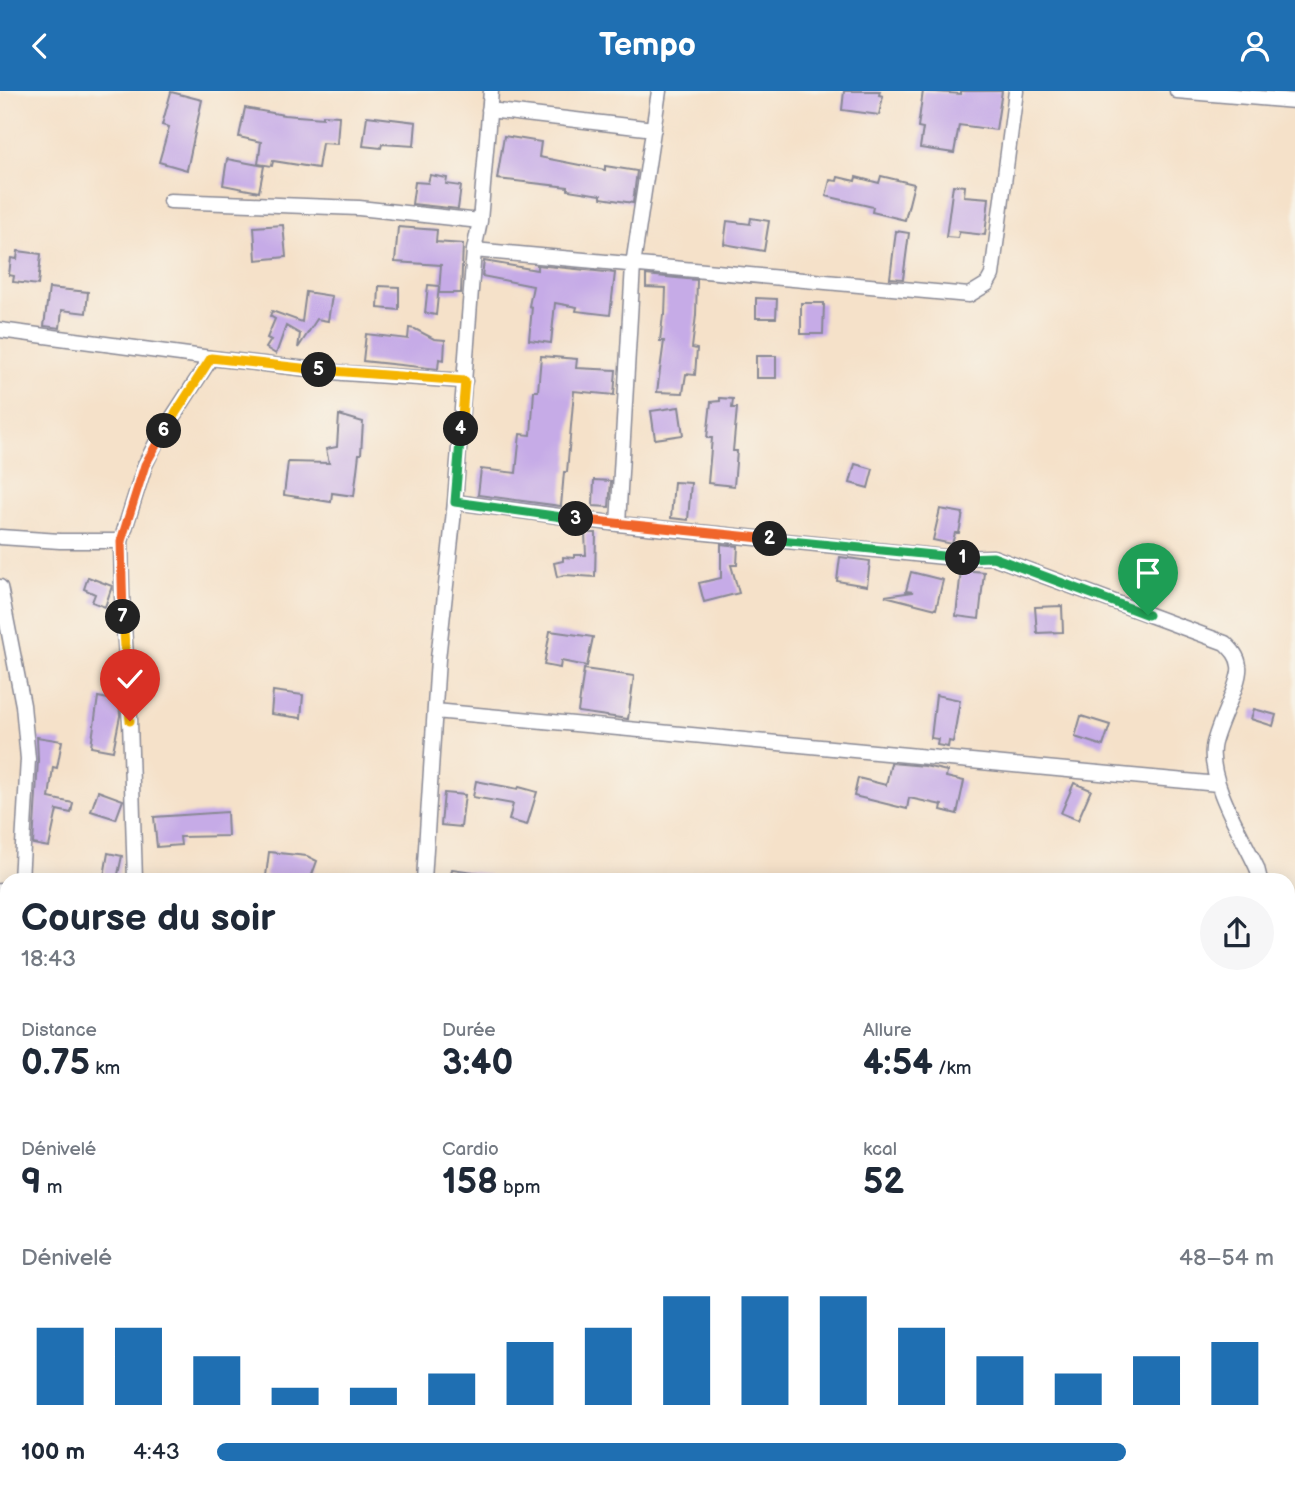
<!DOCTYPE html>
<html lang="fr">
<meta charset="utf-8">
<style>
:root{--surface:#fff;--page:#f6f6f7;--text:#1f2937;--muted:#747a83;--accent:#1f6fb2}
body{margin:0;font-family:"Balsamiq Sans",sans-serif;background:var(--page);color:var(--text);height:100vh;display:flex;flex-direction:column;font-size:26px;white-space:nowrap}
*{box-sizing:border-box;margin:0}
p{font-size:23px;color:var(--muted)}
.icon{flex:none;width:38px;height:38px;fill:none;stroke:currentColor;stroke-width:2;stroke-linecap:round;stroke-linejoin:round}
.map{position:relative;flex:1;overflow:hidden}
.side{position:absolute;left:0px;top:782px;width:1295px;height:621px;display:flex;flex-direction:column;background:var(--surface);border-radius:21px 21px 0 0;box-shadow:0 4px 18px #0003}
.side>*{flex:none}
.pin{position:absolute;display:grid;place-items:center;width:60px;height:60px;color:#fff;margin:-72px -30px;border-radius:50% 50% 50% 0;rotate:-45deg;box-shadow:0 0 7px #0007}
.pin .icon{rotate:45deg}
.km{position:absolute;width:35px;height:35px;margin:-18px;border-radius:50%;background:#222;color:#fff;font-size:19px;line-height:35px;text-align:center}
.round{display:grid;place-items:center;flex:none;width:74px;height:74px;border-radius:37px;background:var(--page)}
.overview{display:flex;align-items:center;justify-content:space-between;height:119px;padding:0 21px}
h1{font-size:38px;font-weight:700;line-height:52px}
.metrics{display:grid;grid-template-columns:repeat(3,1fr);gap:10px;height:119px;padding:7px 21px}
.metrics div{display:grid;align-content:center}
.metrics b{font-size:35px;font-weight:700}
.metrics small{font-size:19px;font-weight:400}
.metrics p{font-size:19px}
.chart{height:196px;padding:14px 21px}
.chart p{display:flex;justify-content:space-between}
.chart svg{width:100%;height:126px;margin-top:7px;stroke:var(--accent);stroke-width:6}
ul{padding:0 21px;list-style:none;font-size:23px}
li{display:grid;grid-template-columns:112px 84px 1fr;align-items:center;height:52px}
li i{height:18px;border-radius:9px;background:var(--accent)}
header{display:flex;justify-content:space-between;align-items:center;height:91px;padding:0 21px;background:var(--accent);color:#fff;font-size:32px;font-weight:700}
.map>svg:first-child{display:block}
</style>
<header><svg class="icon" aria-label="back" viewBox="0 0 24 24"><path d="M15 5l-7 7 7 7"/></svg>Tempo<svg class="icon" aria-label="person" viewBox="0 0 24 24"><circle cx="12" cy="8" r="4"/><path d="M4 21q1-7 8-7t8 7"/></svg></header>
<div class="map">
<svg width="1295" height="1403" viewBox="0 0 1295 1403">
<rect width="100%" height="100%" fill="#f7f3e8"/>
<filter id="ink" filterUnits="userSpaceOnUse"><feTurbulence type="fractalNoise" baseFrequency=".0143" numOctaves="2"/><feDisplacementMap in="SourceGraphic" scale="14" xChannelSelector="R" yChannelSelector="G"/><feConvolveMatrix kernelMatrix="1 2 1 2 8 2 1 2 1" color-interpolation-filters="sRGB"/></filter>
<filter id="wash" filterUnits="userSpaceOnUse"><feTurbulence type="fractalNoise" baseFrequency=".00686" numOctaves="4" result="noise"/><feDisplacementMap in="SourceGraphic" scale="28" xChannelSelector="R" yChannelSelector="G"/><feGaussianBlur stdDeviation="1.57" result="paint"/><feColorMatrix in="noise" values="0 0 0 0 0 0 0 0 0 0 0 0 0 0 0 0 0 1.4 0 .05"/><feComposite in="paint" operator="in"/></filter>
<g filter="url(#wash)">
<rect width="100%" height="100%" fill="#f5e1c9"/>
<g id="blocks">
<!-- building -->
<path fill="#c6abe7" d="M 844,0 L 880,0 L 879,4 L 883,5 L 879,24 L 842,19 Z
M 923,0 L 961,3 L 961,0 L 1002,0 L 996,39 L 959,34 L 954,62 L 920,57 L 923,37 L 918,36 Z
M 171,1 L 202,9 L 187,79 L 159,71 L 169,36 L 162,34 Z
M 245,17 L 284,24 L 323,27 L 323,24 L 339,25 L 337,53 L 322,52 L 318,77 L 273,70 L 272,75 L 258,73 L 261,51 L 239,46 Z
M 367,25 L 416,31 L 414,55 L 382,53 L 381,57 L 363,55 Z
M 504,45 L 541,51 L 539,66 L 605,79 L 605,75 L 637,80 L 633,112 L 601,107 L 601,104 L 568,99 L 568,96 L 497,88 Z
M 227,68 L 264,75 L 259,101 L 223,94 Z
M 430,84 L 447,87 L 446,93 L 461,95 L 458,118 L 412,113 L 415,91 L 428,92 Z
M 881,85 L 914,93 L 905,129 L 872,121 L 873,116 L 826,105 L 830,89 L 837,90 L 838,86 L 855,90 L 856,86 L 879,92 Z
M 953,94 L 965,95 L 964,105 L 989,107 L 985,144 L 959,141 L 958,147 L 946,146 Z
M 751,127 L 769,130 L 764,160 L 724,153 L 727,130 L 750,133 Z
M 283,134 L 286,166 L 256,169 L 254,136 Z
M 398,136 L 437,139 L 436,151 L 463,153 L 461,202 L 439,202 L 441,174 L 395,171 Z
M 896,140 L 909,142 L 903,188 L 890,187 Z
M 18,160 L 41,163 L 38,194 L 13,191 L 14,185 L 9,184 L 11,167 L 17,168 Z
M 484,170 L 537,179 L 537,174 L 615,182 L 610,224 L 576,220 L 577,216 L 555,212 L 551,252 L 529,249 L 532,216 L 529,215 L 533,195 L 482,185 Z
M 646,184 L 697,189 L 696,224 L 692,257 L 697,258 L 695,284 L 686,283 L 683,302 L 657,301 L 664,250 L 660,250 L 663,224 L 665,224 L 666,197 L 646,196 Z
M 428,194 L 439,195 L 436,224 L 425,222 Z
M 379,195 L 399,196 L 399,219 L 378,217 Z
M 49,197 L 88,201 L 86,222 L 62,219 L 60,237 L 44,235 Z
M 306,201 L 332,205 L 328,230 L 317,228 L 298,257 L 300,243 L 286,235 L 276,263 L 266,257 L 271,249 L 267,247 L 275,228 L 270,225 L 272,220 L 302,231 Z
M 756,207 L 777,208 L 776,227 L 756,227 Z
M 801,212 L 824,212 L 823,243 L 801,243 Z
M 409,237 L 415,238 L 434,248 L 445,249 L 444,269 L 439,268 L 438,278 L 363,270 L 366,243 L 408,248 Z
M 541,265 L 577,268 L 576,277 L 616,279 L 614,304 L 574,300 L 567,381 L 564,381 L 561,415 L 478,404 L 481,378 L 516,382 L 520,343 L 531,344 L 534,300 L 538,300 Z
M 756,265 L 776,265 L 776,287 L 756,287 Z
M 720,307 L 733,308 L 732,317 L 737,317 L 733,360 L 737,360 L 734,395 L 708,392 L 712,347 L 707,347 L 711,311 L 720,310 Z
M 679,316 L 683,344 L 655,348 L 651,320 Z
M 339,324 L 363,331 L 361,363 L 359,363 L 354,405 L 332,402 L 331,411 L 284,404 L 288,371 L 329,372 L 326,358 L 337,356 Z
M 855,373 L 873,378 L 868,397 L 850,392 Z
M 594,389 L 611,390 L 609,416 L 593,415 Z
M 674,391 L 691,392 L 688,429 L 671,427 Z
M 940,418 L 963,422 L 959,442 L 955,442 L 952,453 L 933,449 Z
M 585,442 L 596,442 L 595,486 L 565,484 L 557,486 L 554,472 L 563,470 L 563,466 L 574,467 L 574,464 L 586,464 Z
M 721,453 L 738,455 L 737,474 L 731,474 L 739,502 L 704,511 L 699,492 L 721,487 Z
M 840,466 L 870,470 L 867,495 L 837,490 Z
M 961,479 L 984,481 L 979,528 L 956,525 Z
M 911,481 L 943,489 L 936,518 L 885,505 L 913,501 L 906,500 Z
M 88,486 L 112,495 L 105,516 L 92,511 L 95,503 L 84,498 Z
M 1062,515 L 1063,541 L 1037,542 L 1035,516 Z
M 550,540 L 593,546 L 587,575 L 561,570 L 560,577 L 544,574 Z
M 584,578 L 634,585 L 628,628 L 578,621 Z
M 273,600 L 303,604 L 301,627 L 271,623 Z
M 936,604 L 960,609 L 953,651 L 949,650 L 948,656 L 937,654 L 938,648 L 931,647 Z
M 98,606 L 119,610 L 120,625 L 113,660 L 91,656 Z
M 1254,618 L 1276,624 L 1273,635 L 1251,628 Z
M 1081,625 L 1110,634 L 1103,655 L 1075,646 Z
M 37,646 L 62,650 L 57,677 L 53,676 L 49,707 L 73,712 L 71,722 L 57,719 L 49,756 L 33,753 L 38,669 Z
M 891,672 L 925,675 L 947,680 L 946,686 L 964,690 L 957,723 L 941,719 L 942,714 L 909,707 L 907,718 L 854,705 L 858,687 L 886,694 Z
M 476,690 L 518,698 L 519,696 L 537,701 L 527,734 L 509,729 L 513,713 L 473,706 Z
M 1074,692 L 1091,699 L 1078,729 L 1061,722 Z
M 98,700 L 123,709 L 116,728 L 91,720 Z
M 444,702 L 465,704 L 461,736 L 441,734 Z
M 227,721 L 228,745 L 180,746 L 181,754 L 157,756 L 154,726 Z
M 269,761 L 307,765 L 317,770 L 310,789 L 283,789 L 283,787 L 266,785 Z
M 108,762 L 122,765 L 117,788 L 104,785 Z
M 452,778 L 488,783 L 487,789 L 450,789 Z"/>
</g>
</g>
<g filter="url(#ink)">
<use href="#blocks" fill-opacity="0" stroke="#888894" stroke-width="2"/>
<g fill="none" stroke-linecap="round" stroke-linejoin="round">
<defs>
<path id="minor" d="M 1177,0 L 1295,10
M 489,19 L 654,38
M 170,110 L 359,117 L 480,130
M 474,159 L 969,204 L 987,193 L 992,184 L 1016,0
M 0,239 L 211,267
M 455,411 L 618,433 L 633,174 L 659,0
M 618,433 L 954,467 L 993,466 L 1225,552 C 1232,559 1238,565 1239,575 C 1242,591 1215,637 1213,657 C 1209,692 1242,744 1257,777 L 1260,789
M 0,446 L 60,450 L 121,450
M 0,496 L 23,614 L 28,668 L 21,789
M 435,620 L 1218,693
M 135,789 L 130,630 L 122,504 L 121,450 L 145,374 L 157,350 L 211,267 L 343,282 L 465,290
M 424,789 L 438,568 L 455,411 L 474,159 L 480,130 L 491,0
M 0,800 L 7,800
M 1288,872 L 1295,873"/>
<path id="highway" d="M 1278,1403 L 1295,1395"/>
</defs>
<!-- minor casing -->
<use href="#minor" stroke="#888894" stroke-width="17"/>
<!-- highway casing -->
<use href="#highway" stroke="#888894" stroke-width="22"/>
<!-- minor -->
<use href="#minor" stroke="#fff" stroke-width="14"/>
<!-- highway -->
<use href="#highway" stroke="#fff" stroke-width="19"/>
</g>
</g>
<g fill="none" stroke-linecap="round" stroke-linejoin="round" filter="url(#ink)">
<defs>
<path id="split-1" d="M 963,467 L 993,466 L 1148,524"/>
<path id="split-2" d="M 770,448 L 963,467"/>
<path id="split-3" d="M 576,428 L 770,448"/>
<path id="split-4" d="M 461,338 L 455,411 L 576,428"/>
<path id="split-5" d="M 319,279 L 465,290 L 461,338"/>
<path id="split-6" d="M 164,340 L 211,267 L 319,279"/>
<path id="split-7" d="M 123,526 L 121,450 L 145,374 L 164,340"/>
<path id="split-8" d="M 123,526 L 130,630"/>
</defs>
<!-- split-1 casing -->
<use href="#split-1" stroke="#fff" stroke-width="14"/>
<!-- split-2 casing -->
<use href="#split-2" stroke="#fff" stroke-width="14"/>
<!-- split-3 casing -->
<use href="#split-3" stroke="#fff" stroke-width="14"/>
<!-- split-4 casing -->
<use href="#split-4" stroke="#fff" stroke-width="14"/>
<!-- split-5 casing -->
<use href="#split-5" stroke="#fff" stroke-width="14"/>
<!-- split-6 casing -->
<use href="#split-6" stroke="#fff" stroke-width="14"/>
<!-- split-7 casing -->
<use href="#split-7" stroke="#fff" stroke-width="14"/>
<!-- split-8 casing -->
<use href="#split-8" stroke="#fff" stroke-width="14"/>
<!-- split-1 -->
<use href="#split-1" stroke="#22a559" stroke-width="9"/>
<!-- split-2 -->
<use href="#split-2" stroke="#22a559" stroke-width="9"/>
<!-- split-3 -->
<use href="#split-3" stroke="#f0652b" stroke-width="9"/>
<!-- split-4 -->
<use href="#split-4" stroke="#22a559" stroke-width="9"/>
<!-- split-5 -->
<use href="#split-5" stroke="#f5b400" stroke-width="9"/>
<!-- split-6 -->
<use href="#split-6" stroke="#f5b400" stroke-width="9"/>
<!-- split-7 -->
<use href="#split-7" stroke="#f0652b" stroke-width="9"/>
<!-- split-8 -->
<use href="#split-8" stroke="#f5b400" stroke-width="9"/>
</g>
</svg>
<div class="pin" style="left:1148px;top:524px;background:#1e9e55"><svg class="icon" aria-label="arrive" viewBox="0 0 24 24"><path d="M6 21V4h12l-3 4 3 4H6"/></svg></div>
<div class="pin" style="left:130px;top:630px;background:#d93025"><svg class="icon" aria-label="check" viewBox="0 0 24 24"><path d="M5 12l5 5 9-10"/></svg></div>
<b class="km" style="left:963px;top:467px">1</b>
<b class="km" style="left:770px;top:448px">2</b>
<b class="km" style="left:576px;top:428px">3</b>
<b class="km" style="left:461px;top:338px">4</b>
<b class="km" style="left:319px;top:279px">5</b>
<b class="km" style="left:164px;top:340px">6</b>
<b class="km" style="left:123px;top:526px">7</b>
<section class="side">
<div class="overview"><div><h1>Course du soir</h1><p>18:43</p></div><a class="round"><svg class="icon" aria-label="share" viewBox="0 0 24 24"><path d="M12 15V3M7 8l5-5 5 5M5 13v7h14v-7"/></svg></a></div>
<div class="metrics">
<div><p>Distance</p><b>0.75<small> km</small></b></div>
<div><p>Durée</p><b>3:40</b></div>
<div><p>Allure</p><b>4:54<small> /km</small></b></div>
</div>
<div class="metrics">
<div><p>Dénivelé</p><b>9<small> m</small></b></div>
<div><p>Cardio</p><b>158<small> bpm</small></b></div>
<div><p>kcal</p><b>52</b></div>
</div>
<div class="chart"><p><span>Dénivelé</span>48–54 m</p>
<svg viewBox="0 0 160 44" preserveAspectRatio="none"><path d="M5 44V17M15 44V17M25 44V27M35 44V38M45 44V38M55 44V33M65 44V22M75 44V17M85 44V6M95 44V6M105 44V6M115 44V17M125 44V27M135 44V33M145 44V27M155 44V22"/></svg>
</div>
<ul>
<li><b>100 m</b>4:43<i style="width:86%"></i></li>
</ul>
</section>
</div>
